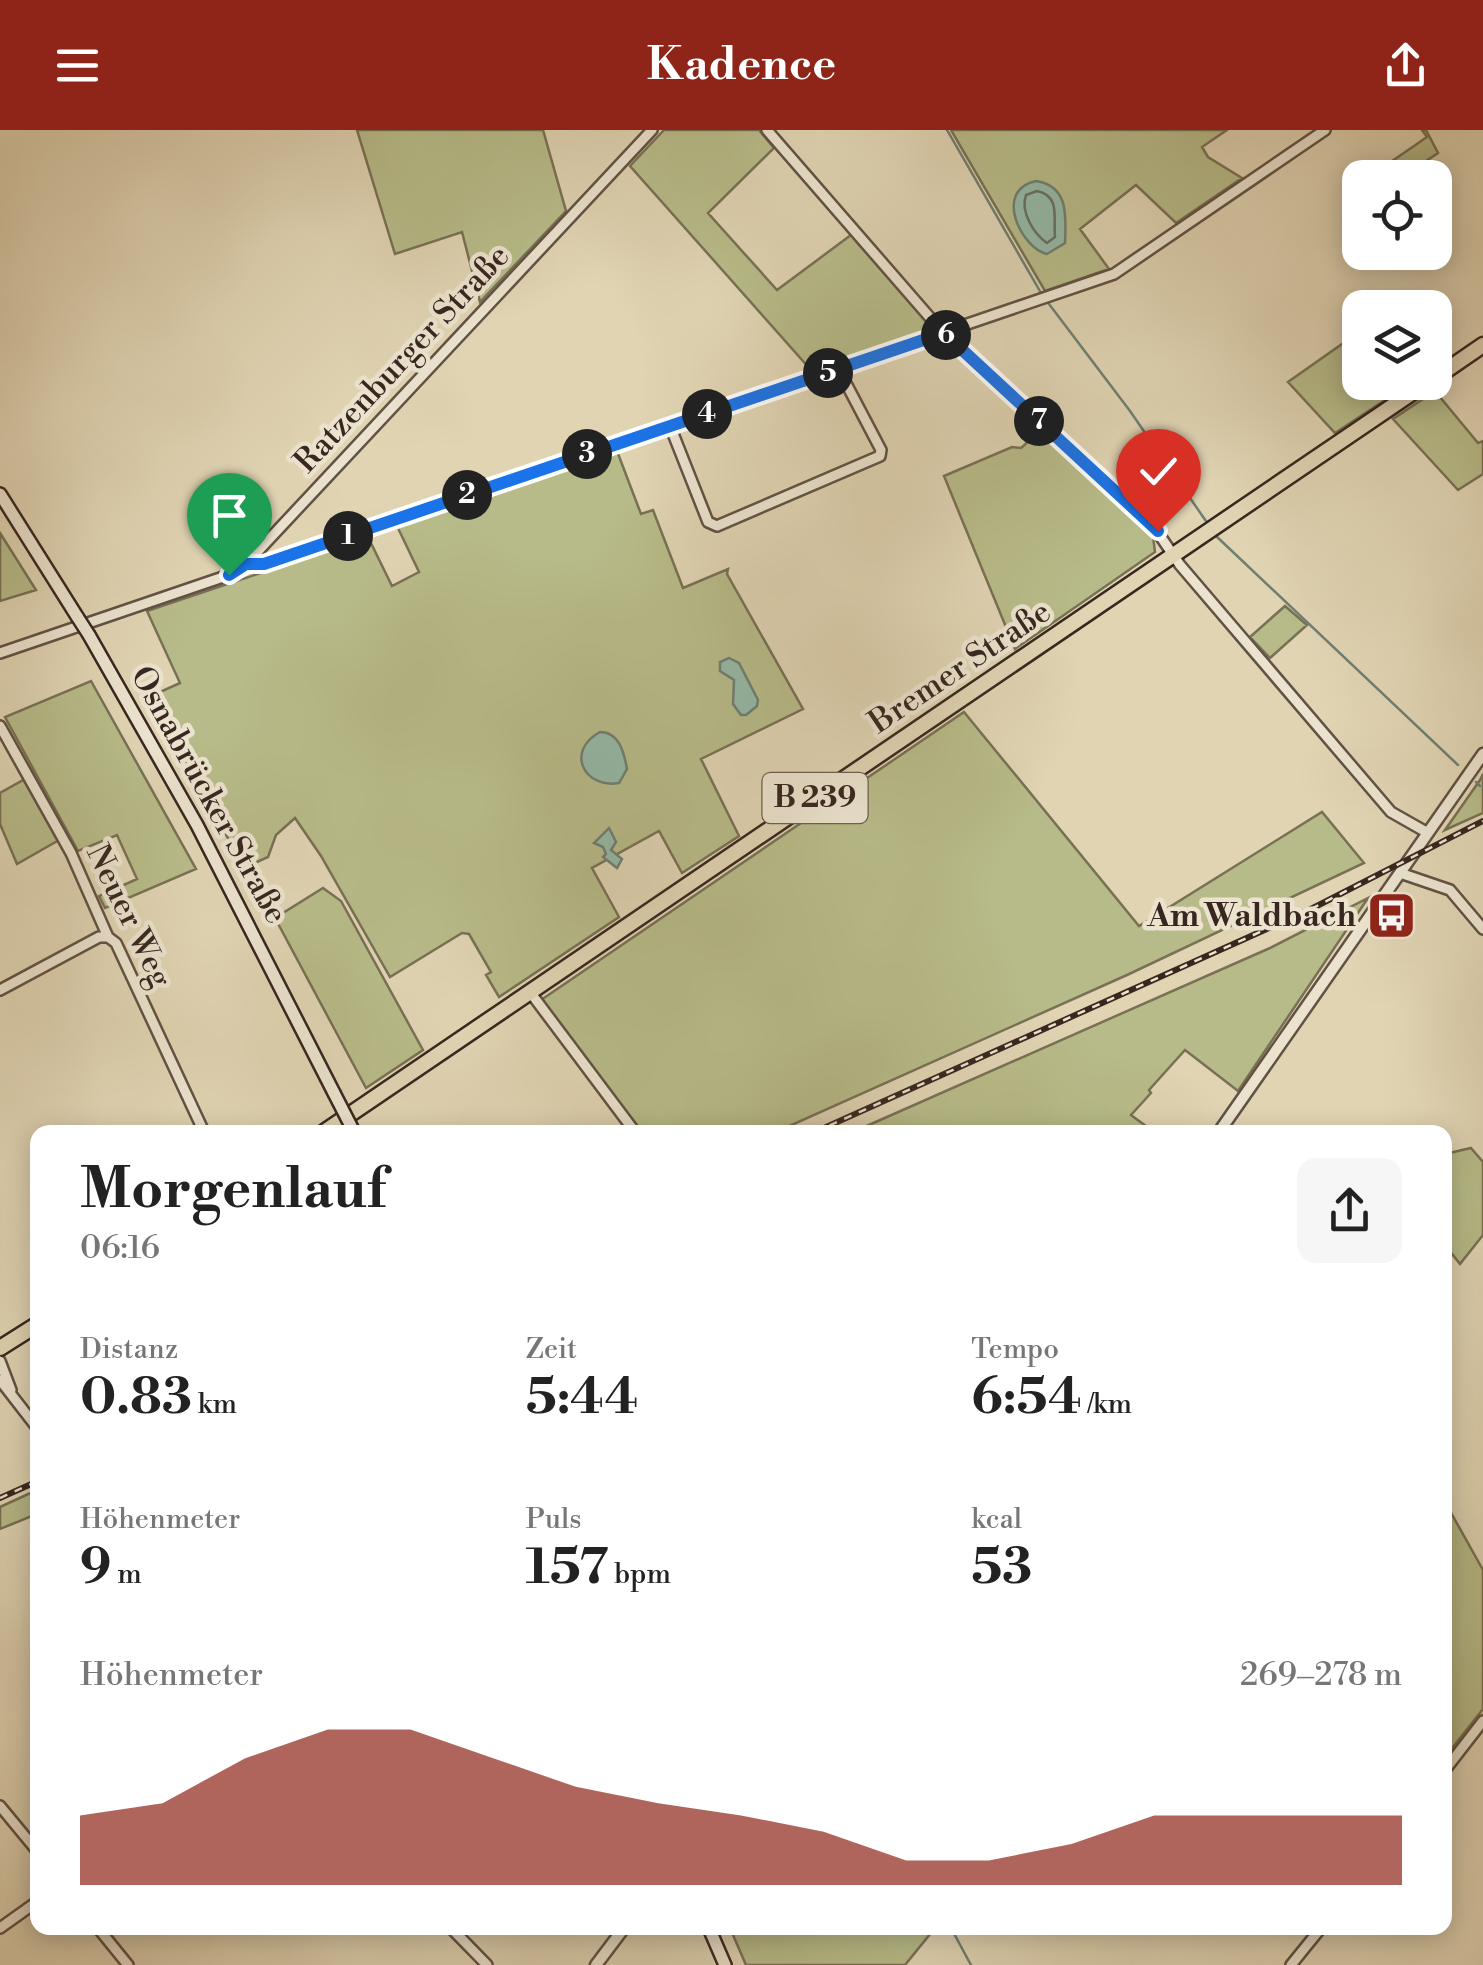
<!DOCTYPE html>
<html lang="de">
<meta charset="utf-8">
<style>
:root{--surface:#fff;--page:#f6f6f6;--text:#222;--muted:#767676;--accent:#8f2418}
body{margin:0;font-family:"Libre Bodoni",serif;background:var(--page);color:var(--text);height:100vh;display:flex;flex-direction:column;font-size:38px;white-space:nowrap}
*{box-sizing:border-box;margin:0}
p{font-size:32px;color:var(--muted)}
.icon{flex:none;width:55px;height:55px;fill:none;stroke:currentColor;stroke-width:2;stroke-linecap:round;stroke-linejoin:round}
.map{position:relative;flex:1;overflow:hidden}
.panel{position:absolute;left:30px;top:995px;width:1422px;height:810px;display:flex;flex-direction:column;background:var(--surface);border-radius:20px;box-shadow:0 5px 25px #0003}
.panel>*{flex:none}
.buttons{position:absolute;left:1342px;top:30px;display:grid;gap:20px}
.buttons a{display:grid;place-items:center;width:110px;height:110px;border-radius:20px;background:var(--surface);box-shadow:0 5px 25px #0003;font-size:50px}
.pin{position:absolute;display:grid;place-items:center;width:85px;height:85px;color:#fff;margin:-102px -42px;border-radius:50% 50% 50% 0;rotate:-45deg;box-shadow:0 0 10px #0007}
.pin .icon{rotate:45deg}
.km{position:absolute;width:50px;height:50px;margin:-25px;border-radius:50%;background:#222;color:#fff;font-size:28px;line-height:50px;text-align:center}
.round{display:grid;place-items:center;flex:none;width:105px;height:105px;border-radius:20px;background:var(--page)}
.headline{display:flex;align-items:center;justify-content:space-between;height:170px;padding:0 50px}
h1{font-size:55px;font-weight:700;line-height:75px}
.stats{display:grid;grid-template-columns:repeat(3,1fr);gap:15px;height:170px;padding:10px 50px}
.stats div{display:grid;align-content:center}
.stats b{font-size:50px;font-weight:700}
.stats small{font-size:28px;font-weight:400}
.stats p{font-size:28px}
.chart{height:280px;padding:20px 50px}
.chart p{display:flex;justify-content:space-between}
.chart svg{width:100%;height:180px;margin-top:10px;fill:var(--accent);opacity:.7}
header{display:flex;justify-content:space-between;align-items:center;height:130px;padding:0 50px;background:var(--accent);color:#fff;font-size:45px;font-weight:700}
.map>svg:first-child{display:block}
</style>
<header><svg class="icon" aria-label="menu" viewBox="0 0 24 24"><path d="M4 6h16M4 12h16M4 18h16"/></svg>Kadence<svg class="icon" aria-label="share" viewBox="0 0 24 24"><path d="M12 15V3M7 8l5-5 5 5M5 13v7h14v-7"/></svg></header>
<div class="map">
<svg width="1483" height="1835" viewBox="0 0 1483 1835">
<rect width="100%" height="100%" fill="#e0d4b3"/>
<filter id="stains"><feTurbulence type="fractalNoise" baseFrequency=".002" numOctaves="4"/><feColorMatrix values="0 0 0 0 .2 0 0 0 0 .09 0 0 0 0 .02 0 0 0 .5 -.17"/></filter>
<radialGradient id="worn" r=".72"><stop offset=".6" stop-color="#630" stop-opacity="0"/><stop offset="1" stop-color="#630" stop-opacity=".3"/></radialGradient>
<!-- green -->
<path fill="#b7bb89" stroke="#787154" stroke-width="2.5" d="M 357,0 L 543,0 L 566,81 L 480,172 L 462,102 L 395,124 Z
M 664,0 L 759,0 L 774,18 L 708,83 L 777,160 L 851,105 L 931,195 L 929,201 L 811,240 L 630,36 Z
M 951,0 L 1227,0 L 1202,17 L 1208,27 L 1242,48 L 1176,93 L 1136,55 L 1080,99 L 1109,139 L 1045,161 Z
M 1422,0 L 1426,0 L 1438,23 L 1402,47 L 1373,47 L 1372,45 L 1427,7 Z
M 1352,207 L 1360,217 L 1360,252 L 1386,253 L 1394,264 L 1335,303 L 1288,252 Z
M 1435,261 L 1478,313 L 1483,311 L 1483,344 L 1458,360 L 1393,289 Z
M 1039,302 L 1153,406 L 1155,422 L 1015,519 L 944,346 L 1012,317 L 1021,318 Z
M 617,321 L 641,384 L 653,380 L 683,458 L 728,439 L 727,444 L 803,579 L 701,629 L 739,706 L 682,743 L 659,701 L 592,738 L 619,787 L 499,867 L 486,845 L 491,842 L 469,804 L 462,803 L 390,847 L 321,726 L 295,688 L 276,705 L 268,727 L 244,738 L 151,566 L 180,553 L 147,481 L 368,407 L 392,456 L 419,442 L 397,396 Z
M 0,403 L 36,460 L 0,471 Z
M 1285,476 L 1307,495 L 1270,528 L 1250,507 Z
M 91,551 L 196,739 L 105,778 L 99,766 L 137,749 L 117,705 L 78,721 L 5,587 Z
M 964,582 L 1139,796 L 1322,682 L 1364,733 L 1127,845 L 776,1002 L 641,1002 L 541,870 Z
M 1483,644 L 1483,683 L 1445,700 L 1480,650 Z
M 25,649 L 59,710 L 17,734 L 0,694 L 0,663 Z
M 323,758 L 341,771 L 423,920 L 366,958 L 275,788 Z
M 1368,768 L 1238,961 L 1185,920 L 1149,960 L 1151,963 L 1131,985 L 1154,1002 L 853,1002 L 1270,818 Z
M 1471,1018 L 1483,1032 L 1483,1105 L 1460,1134 L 1445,1115 L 1445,1024 Z
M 37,1360 L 37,1384 L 0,1399 L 0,1377 Z
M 1445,1372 L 1483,1440 L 1483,1579 L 1445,1627 Z
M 730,1798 L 935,1798 L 905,1835 L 746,1835 Z"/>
<!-- water -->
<path fill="#94b9a8" stroke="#6f7f72" stroke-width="2.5" d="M 1036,51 C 1069,56 1066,86 1065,113 L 1047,124 C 1021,118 993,60 1036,51 Z
M 729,528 L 739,533 L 758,570 L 757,576 L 746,585 L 741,585 L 733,574 L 734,550 L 720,541 L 720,532 Z
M 600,602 C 619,602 624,622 627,639 L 619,653 C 584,659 565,621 600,602 Z
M 609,698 L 616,712 L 611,720 L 622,729 L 617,738 L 603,727 L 606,724 L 603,717 L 594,713 Z"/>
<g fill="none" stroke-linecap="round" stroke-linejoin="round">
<!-- shore -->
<path stroke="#667064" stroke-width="2.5" d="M 1037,61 C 1061,66 1053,88 1055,107 L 1047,113 C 1034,104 1020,82 1026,65 Z"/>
<!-- stream -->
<path stroke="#6f7f72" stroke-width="2.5" d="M 947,0 L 1041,163
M 1046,170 L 1130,281 L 1208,394
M 1215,405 L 1458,635
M 1476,652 L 1480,656
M 951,1798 L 971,1835"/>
<defs>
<path id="minor" d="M 767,0 L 952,213 L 1150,391 L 1180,435 L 1391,682 L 1428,703
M 670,296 L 708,392 L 717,396 L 880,326 L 881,320 L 839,240
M 246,434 L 264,434 L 1114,144 L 1325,0
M 0,523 L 229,445 L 246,434 L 652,0
M 0,596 L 71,723 L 108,807 L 116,813 L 204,1002
M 1400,743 L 1450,760 L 1483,799
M 0,860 L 99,807 L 108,807
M 530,862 L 635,1002
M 0,1231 L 11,1260
M 0,1250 L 38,1299
M 1445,1640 L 1483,1591
M 0,1676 L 38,1722
M 0,1798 L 38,1771
M 98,1798 L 128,1835
M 451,1798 L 487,1835
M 1291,1835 L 1321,1798"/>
<path id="tertiary" d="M 1219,1002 L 1483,624
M 596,1835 L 624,1798"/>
<path id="secondary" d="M 0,364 L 78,488
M 89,505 L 197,695 L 334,963
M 709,1798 L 725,1835"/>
<path id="primary" d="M 1435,248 L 1483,215
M 324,1002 L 1428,252
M 0,1218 L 38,1194"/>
</defs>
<!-- minor casing -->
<use href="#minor" stroke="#625245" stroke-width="14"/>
<!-- tertiary casing -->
<use href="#tertiary" stroke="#625245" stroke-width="15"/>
<!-- secondary casing -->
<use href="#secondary" stroke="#382720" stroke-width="16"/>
<!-- primary casing -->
<use href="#primary" stroke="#382720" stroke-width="19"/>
<!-- minor -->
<use href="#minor" stroke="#ebe3ce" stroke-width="9"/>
<!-- tertiary -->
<use href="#tertiary" stroke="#ebe3ce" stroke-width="10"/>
<!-- secondary -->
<use href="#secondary" stroke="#ebe3ce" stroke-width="11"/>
<!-- primary -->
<use href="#primary" stroke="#e0d4b3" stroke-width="14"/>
<defs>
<path id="rail" d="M 815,1002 L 1309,780 L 1483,691
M 0,1368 L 38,1351"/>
</defs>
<!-- rail casing -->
<use href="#rail" stroke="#382720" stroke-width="6"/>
<!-- rail -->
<use href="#rail" stroke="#ebe3ce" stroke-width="2.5" stroke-dasharray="8" stroke-linecap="butt"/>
<defs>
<path id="secondary-bridge" d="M 78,488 L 89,505
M 334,963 L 354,1002"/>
</defs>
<!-- secondary-bridge casing -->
<use href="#secondary-bridge" stroke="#382720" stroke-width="16" stroke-linecap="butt"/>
<!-- secondary-bridge -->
<use href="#secondary-bridge" stroke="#ebe3ce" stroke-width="11"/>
</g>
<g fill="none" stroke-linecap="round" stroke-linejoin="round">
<defs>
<path id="route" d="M 229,445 L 246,434 L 264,434 L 944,203 L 1158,401"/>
</defs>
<!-- route casing -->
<use href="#route" stroke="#fff" stroke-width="20"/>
<!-- route -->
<use href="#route" stroke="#1a73e8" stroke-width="12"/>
</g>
<!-- icons -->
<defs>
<symbol id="bus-square" viewBox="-11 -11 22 22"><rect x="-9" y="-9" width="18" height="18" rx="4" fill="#8f2418" stroke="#ebe3ce"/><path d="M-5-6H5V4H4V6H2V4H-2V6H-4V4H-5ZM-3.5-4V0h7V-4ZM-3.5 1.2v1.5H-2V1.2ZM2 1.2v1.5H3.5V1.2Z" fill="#fff"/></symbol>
</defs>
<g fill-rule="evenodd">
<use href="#bus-square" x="1364" y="758" width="55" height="55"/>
</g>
<g text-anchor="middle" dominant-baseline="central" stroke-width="9" stroke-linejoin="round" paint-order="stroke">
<!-- shield labels -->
<rect fill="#ebe3ce" stroke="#6e5f54" stroke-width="2.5" x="762.5" y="643" width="105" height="50" rx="8"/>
<g font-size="30" font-weight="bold" fill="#382720">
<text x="815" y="668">B 239</text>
</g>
<!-- street labels -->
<g font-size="32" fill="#382720" stroke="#ebe3ce">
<text transform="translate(402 229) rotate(-47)">Ratzenburger Straße</text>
<text transform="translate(960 537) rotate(-34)">Bremer Straße</text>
<text transform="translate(209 665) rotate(61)">Osnabrücker Straße</text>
<text transform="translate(129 786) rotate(64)">Neuer Weg</text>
</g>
<!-- poi labels -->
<g font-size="32" font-weight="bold" fill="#382720" stroke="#ebe3ce" text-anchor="end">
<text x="1356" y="786">Am Waldbach</text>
</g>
</g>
<rect width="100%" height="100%" filter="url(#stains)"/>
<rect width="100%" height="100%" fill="url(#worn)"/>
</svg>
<div class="buttons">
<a><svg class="icon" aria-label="locate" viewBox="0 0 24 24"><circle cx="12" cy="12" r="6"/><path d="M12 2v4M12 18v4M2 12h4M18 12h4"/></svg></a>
<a><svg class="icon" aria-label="layers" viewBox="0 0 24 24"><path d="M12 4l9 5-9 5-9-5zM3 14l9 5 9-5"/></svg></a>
</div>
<div class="pin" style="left:229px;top:445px;background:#1e9e55"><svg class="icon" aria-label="arrive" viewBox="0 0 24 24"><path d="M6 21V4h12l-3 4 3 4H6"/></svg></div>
<div class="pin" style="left:1158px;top:401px;background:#d93025"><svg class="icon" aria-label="check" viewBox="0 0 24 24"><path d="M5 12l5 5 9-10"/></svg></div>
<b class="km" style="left:348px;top:406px">1</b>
<b class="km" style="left:467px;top:365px">2</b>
<b class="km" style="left:587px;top:324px">3</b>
<b class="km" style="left:707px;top:284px">4</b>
<b class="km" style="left:828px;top:243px">5</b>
<b class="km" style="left:946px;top:205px">6</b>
<b class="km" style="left:1039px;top:291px">7</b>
<section class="panel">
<div class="headline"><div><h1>Morgenlauf</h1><p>06:16</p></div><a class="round"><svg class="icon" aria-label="share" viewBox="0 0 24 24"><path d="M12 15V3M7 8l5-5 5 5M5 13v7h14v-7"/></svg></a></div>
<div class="stats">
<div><p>Distanz</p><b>0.83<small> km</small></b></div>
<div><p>Zeit</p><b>5:44</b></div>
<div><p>Tempo</p><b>6:54<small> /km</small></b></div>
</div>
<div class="stats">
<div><p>Höhenmeter</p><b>9<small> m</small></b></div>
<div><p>Puls</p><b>157<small> bpm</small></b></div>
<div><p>kcal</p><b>53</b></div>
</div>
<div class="chart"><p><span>Höhenmeter</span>269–278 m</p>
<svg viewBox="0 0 160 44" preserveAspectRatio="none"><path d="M0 44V27L10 24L20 13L30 6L40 6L50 13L60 20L70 24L80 27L90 31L100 38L110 38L120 34L130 27L140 27L150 27L160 27V44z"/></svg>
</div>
</section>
</div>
